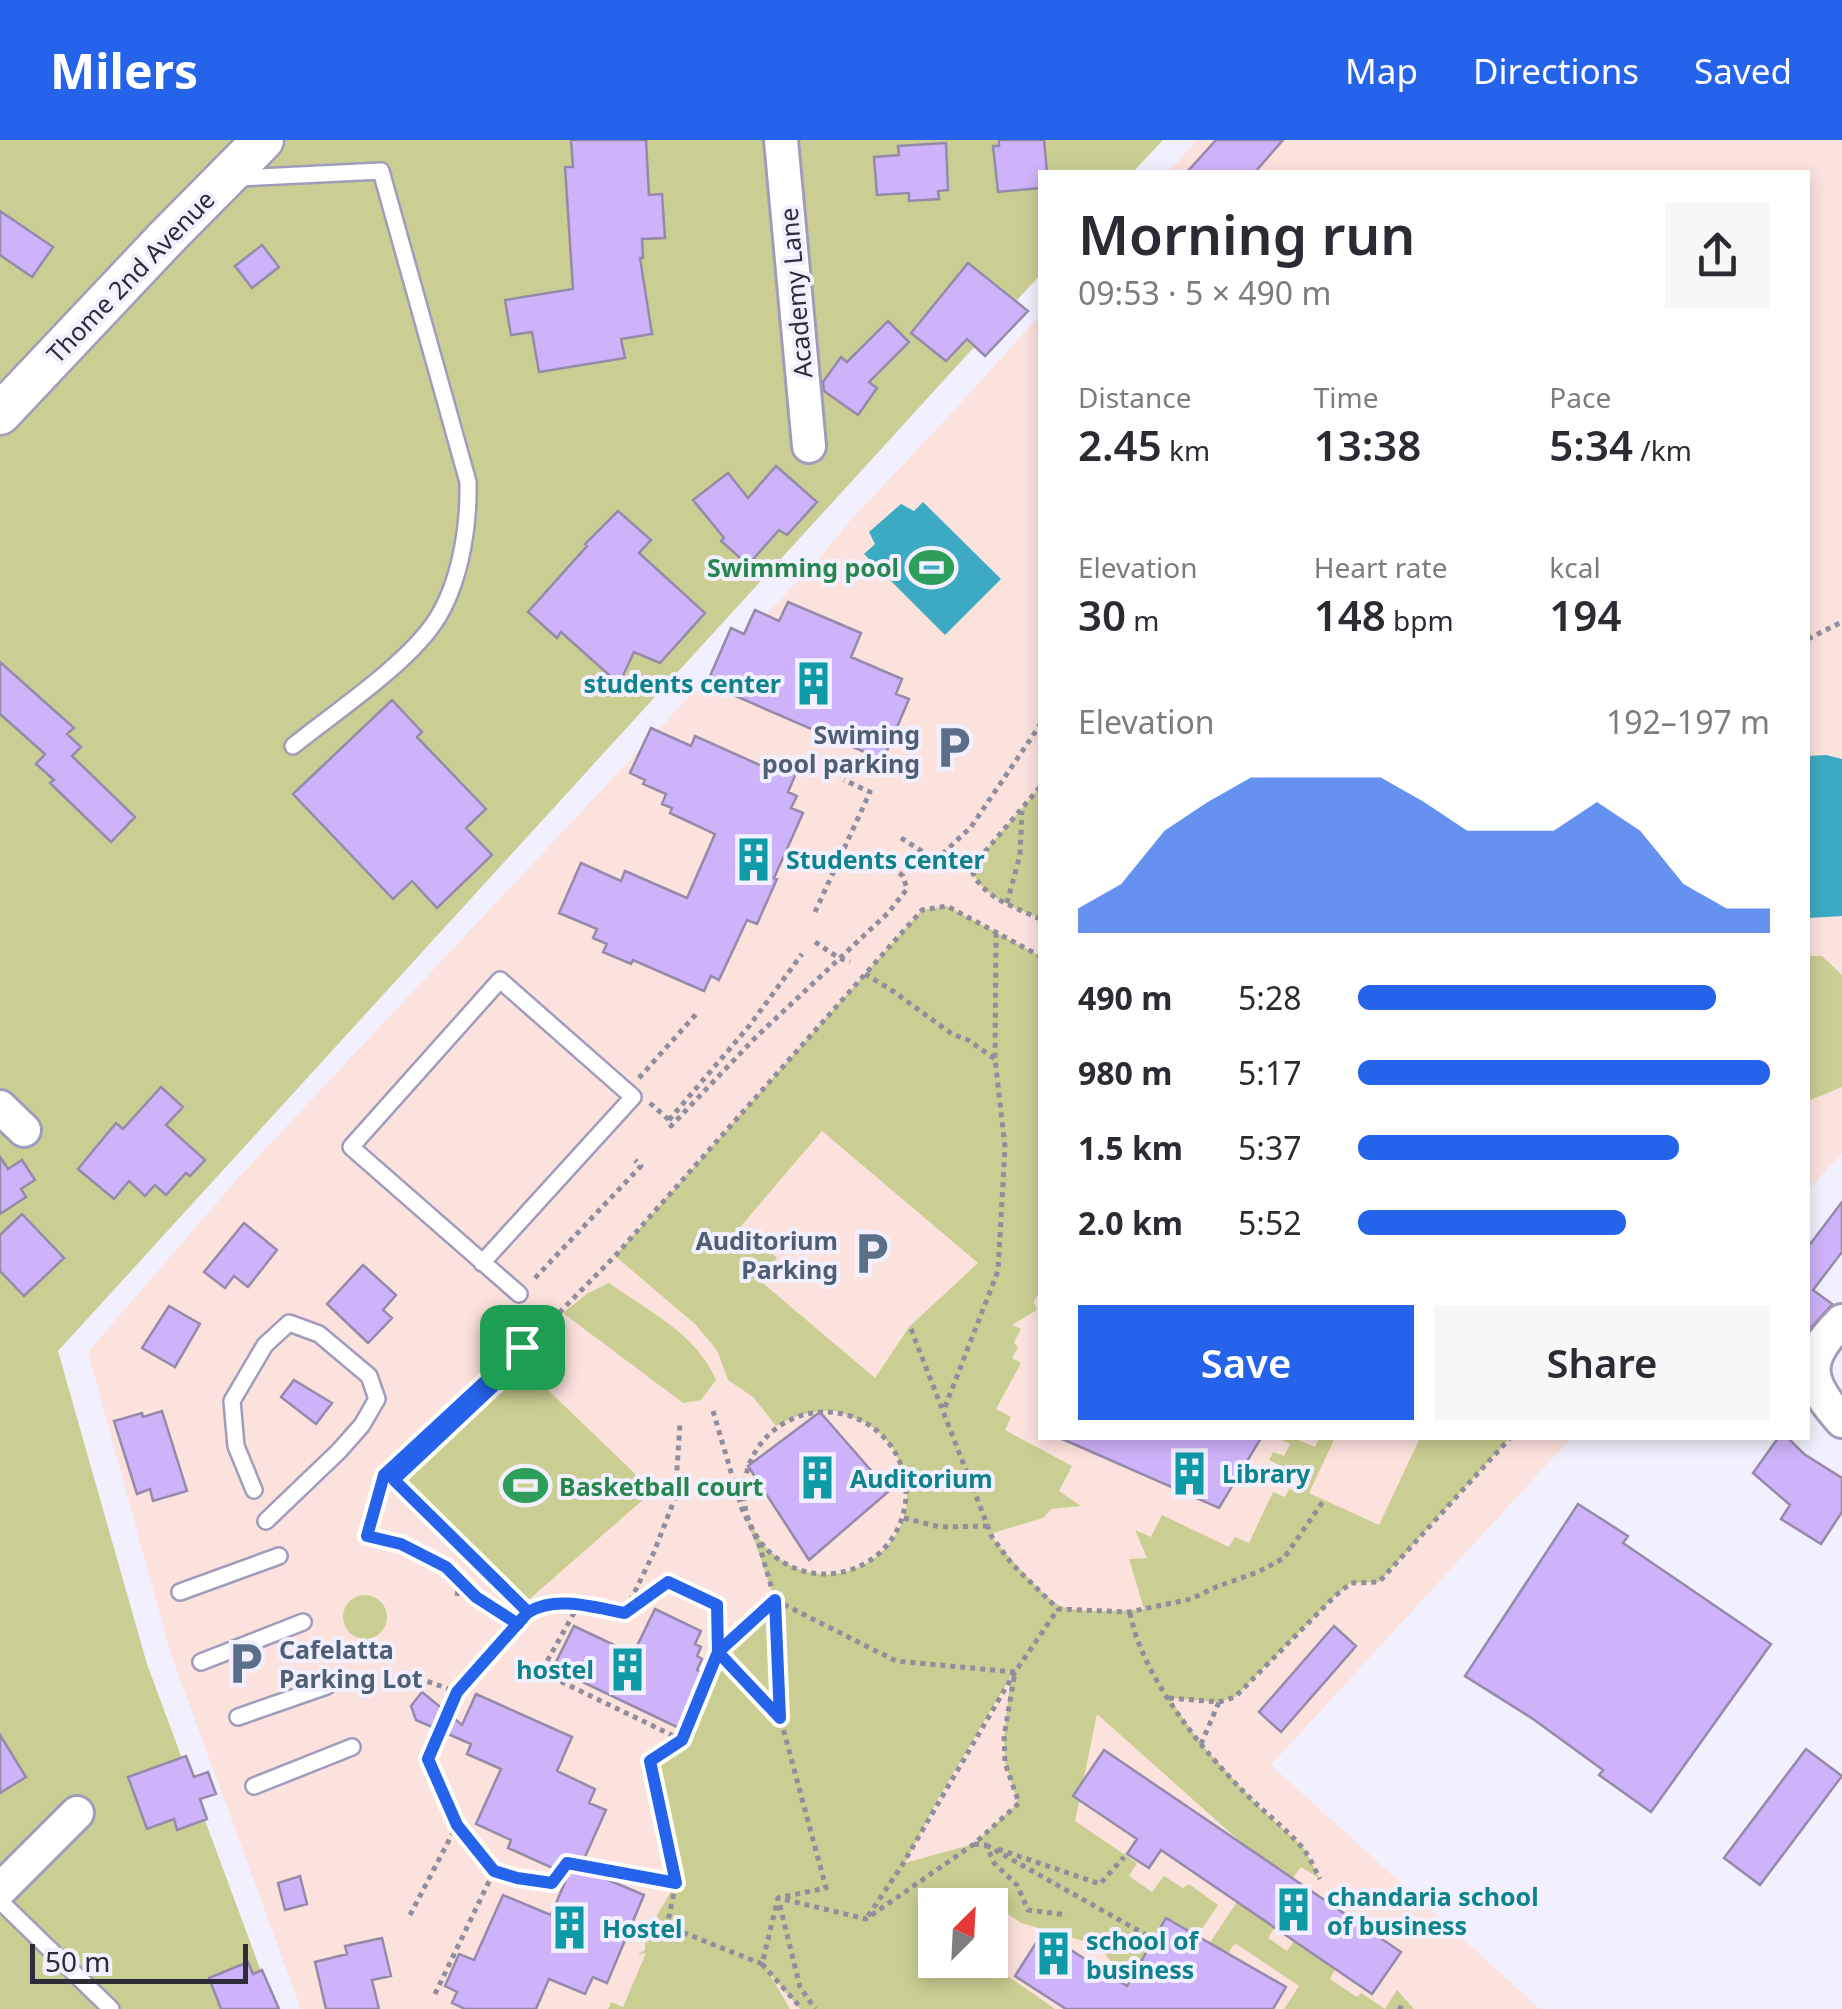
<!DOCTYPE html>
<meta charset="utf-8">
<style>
:root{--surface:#fff;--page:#f7f7f7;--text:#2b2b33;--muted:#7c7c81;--accent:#2563eb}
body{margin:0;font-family:"Noto Sans",sans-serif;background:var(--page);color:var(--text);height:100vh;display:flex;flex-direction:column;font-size:38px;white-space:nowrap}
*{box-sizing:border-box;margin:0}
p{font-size:32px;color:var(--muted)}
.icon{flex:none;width:55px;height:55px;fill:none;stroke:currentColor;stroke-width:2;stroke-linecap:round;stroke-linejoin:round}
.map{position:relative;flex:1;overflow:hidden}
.details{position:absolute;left:1038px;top:30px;width:772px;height:1270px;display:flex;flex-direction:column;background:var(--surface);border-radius:0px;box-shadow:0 5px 15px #0003}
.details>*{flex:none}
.needle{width:65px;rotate:24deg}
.controls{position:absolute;left:918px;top:1748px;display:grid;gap:20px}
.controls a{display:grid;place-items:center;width:90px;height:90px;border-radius:0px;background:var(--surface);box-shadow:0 5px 15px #0003;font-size:50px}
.scale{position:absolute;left:30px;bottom:25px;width:218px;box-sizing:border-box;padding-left:10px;border:5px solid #2e2c39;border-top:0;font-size:28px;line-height:35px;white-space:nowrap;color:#2e2c39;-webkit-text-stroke:8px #f2f0fe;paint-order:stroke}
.pin{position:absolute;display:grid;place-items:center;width:85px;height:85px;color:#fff;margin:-42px;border-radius:20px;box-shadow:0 5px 15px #0006}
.round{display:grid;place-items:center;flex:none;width:105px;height:105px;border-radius:0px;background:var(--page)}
.headline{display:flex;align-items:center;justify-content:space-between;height:170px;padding:0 40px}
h1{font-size:55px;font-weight:600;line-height:75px}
.metrics{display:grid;grid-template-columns:repeat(3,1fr);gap:15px;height:170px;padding:10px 40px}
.metrics div{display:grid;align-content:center}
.metrics b{font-size:42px;font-weight:600}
.metrics small{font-size:28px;font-weight:400}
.metrics p{font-size:28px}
.chart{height:280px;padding:20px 40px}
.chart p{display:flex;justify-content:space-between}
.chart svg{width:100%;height:180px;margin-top:10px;fill:var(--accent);opacity:.7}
.action{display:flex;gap:20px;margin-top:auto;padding:20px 40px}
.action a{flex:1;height:115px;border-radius:0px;background:var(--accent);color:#fff;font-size:40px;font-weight:600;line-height:115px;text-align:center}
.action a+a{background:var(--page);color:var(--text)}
ul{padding:0 40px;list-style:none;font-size:32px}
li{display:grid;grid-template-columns:160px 120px 1fr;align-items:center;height:75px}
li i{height:25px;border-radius:12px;background:var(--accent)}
header{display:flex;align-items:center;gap:60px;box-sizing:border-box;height:140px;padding:0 50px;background:var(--accent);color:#fff}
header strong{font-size:48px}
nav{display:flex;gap:55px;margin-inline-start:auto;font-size:35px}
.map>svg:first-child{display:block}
</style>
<header>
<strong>Milers</strong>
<nav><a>Map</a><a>Directions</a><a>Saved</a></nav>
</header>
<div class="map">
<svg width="1842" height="1869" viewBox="0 0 1842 1869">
<rect width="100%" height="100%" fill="#f2f0fe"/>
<!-- education -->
<path fill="#fce2dd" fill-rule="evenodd" d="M 1197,0 L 1842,0 L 1842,1013 L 1808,1050 L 1808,32 L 1168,32 Z
M 1040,175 L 1040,1298 L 1571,1298 L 1271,1625 L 1540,1869 L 301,1869 L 170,1512 L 88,1212 L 238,1038 L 820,417 L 849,382 L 959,265 ZM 935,1765 L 990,1765 L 990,1820 L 935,1820 Z"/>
<!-- green -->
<path fill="#cbce92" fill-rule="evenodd" d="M 0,0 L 1163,0 L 1133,32 L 1040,32 L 1040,135 L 58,1211 L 147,1524 L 275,1869 L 0,1869 Z
M 1040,647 L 1040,779 C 1015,767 980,757 971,728 Z
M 947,766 L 1040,816 L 1040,1151 L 1034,1162 L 1037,1170 L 1012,1185 L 1021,1189 L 1014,1202 L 1018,1208 L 1012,1218 L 1021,1223 L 996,1269 L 1011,1277 L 1005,1290 L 1072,1326 L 1059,1351 L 1081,1366 L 1051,1369 L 1043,1378 L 989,1394 C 1003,1409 1045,1461 1063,1467 C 1082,1473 1125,1471 1144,1469 L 1129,1419 L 1147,1418 L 1135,1390 L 1151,1397 L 1162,1375 L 1229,1407 L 1235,1397 L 1249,1403 L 1273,1352 L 1285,1357 L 1289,1349 L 1292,1350 L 1299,1335 L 1269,1320 L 1273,1312 L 1284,1316 L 1290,1304 L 1280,1299 L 1281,1298 L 1288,1299 L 1294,1298 L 1315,1307 L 1319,1298 L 1335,1298 L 1309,1353 L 1379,1385 L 1420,1298 L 1510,1298 L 1379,1442 L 1351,1443 L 1335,1456 L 1235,1557 L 1219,1562 L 1169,1558 L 1201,1604 L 1260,1668 L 1304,1708 L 1320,1739 L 1301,1727 L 1291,1740 L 1253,1713 L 1097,1574 L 1075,1681 L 1137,1723 L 1129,1736 L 1152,1752 L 1164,1736 L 1183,1748 L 1189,1744 L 1218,1765 L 1148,1869 L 1098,1805 L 1021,1783 L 1002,1770 L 990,1785 L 990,1765 L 935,1765 L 935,1820 L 985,1820 L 1055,1869 L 800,1869 L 767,1830 L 790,1869 L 608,1869 L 611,1862 L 623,1867 L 646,1813 L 637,1815 L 645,1810 L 646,1794 L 676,1743 L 651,1621 L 682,1600 L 718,1511 L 775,1460 L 747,1379 C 753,1387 757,1397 764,1405 C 836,1482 948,1392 892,1308 C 884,1295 871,1284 857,1279 C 850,1277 842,1272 835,1271 C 816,1269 792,1276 776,1286 L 753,1257 L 728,1240 L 717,1210 L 695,1184 L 615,1116 L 922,770 ZM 822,991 L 978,1123 L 909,1187 L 875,1238 L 759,1140 L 777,1118 L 741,1086 ZM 1011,1536 L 1004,1596 L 1005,1623 L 1018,1663 L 974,1704 L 905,1723 L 938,1659 Z
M 1808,816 L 1822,816 L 1842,835 L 1842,947 L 1808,961 Z
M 609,1143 C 647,1170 698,1195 716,1240 L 701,1260 L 683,1263 L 563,1173 L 588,1153 Z
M 523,1226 L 653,1351 L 525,1463 L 400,1341 Z
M343 1477a22 22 0 1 1 44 0a22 22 0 1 1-44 0Z
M 1237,1762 L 1275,1787 L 1268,1798 L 1287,1811 L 1294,1801 L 1335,1829 L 1330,1839 L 1357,1857 L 1361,1853 L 1385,1869 L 1397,1850 L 1414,1869 L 1284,1869 L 1299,1846 L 1235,1803 L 1226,1816 L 1209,1804 Z"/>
<!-- water -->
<path fill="#3caac2" d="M 923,362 L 1001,439 L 945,495 L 864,414 L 875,404 L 869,392 L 901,364 L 914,371 Z
M 1826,615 L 1842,619 L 1842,776 L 1809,778 L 1808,616 Z"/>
<!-- building -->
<path fill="#ceb2fa" stroke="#958aa9" stroke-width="2.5" d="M 571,0 L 646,0 L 649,55 L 662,54 L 665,98 L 642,99 L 643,118 L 640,118 L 652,194 L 621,199 L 625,218 L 539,232 L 532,192 L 511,195 L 505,160 L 573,149 L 565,27 L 573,27 Z
M 999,0 L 1044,0 L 1047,32 L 1040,32 L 1040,48 L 998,52 L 993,6 L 999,6 Z
M 1216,0 L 1283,0 L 1255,32 L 1187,32 Z
M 946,3 L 948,50 L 938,51 L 939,59 L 909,61 L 909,53 L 877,55 L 874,17 L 899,15 L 898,6 Z
M 0,71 L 53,107 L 32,137 L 0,115 Z
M 262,105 L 279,127 L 252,148 L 235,126 Z
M 968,123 L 1028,171 L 985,216 L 967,199 L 946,221 L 911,193 Z
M 888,181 L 909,202 L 869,242 L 877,248 L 858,275 L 824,251 L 823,242 L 841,217 L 847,222 Z
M 776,326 L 817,362 L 787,395 L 779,390 L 748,425 L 721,401 L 724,398 L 693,360 L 728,333 L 748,358 Z
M 618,371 L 651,400 L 639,413 L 705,473 L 660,523 L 634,512 L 619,544 L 561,492 L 557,498 L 528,472 L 587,406 L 585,404 Z
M 788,462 L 861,493 L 851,517 L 902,539 L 896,554 L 909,559 L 883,620 L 733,555 L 737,547 L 710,536 L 731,488 L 744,494 L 755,470 L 779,481 Z
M 0,522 L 74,588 L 67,594 L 81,607 L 72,616 L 135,677 L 111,702 L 50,643 L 54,640 L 36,624 L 45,614 L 0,574 Z
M 392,560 L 422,592 L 417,597 L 486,669 L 466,688 L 492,715 L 437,768 L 412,741 L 393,759 L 293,654 Z
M 651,588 L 691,606 L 695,596 L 762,626 L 766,617 L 797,631 L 788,652 L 797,656 L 791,668 L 803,673 L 774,738 L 777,739 L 757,784 L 747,780 L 719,840 L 711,836 L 704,851 L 633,820 L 631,824 L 603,812 L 607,804 L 593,798 L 597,789 L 559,773 L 581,723 L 621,741 L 625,731 L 687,758 L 715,694 L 670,673 L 672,668 L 662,664 L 666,654 L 643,644 L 645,640 L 630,633 Z
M 161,947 L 183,967 L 166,985 L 205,1020 L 190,1036 L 186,1033 L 166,1055 L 155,1045 L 145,1056 L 129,1041 L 114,1059 L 78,1029 L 116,983 L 123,989 Z
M 0,1017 L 8,1029 L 22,1020 L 35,1040 L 21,1049 L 26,1057 L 0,1074 Z
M 1842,1062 L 1842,1112 L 1813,1150 L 1832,1164 L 1808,1191 L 1808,1107 Z
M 22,1074 L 64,1118 L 24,1156 L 0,1131 L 0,1095 Z
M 244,1083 L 277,1110 L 248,1147 L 234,1136 L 225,1148 L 204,1132 Z
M 363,1125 L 396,1155 L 383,1170 L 392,1178 L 368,1203 L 327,1164 Z
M 169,1166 L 200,1184 L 175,1227 L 142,1208 Z
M 294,1240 L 332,1263 L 316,1284 L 281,1257 Z
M 162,1271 L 187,1351 L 153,1361 L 150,1349 L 137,1354 L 114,1281 L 142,1273 L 143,1277 Z
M 820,1272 L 889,1351 L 809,1420 L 748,1326 Z
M 1060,1298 L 1261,1298 L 1219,1368 Z
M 1778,1298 L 1788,1298 L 1804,1314 L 1842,1338 L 1842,1372 L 1821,1404 L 1781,1379 L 1790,1365 L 1753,1333 Z
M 1578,1364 L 1628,1396 L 1623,1403 L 1771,1504 L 1651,1672 L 1599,1635 L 1603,1630 L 1533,1579 L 1465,1536 Z
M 655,1469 L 701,1491 L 695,1504 L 701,1507 L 697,1516 L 702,1519 L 697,1530 L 705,1534 L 679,1588 L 553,1528 L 574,1486 L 633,1514 Z
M 1334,1486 L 1356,1506 L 1281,1592 L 1259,1572 Z
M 422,1552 L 462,1585 L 476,1554 L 572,1597 L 557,1631 L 595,1649 L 589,1663 L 606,1670 L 580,1728 L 644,1755 L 607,1843 L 593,1837 L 585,1854 L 549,1839 L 536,1869 L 465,1869 L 452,1863 L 457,1852 L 445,1846 L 459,1814 L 474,1820 L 503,1755 L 551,1775 L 568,1735 L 508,1708 L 511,1700 L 476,1684 L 501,1629 L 467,1614 L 471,1604 L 416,1580 L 411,1566 Z
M 0,1595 L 26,1637 L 0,1653 Z
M 1806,1609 L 1842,1636 L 1760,1745 L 1724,1718 Z
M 1104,1610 L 1401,1812 L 1372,1854 L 1161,1710 L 1149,1728 L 1127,1714 L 1137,1699 L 1073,1656 Z
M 186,1616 L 194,1637 L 208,1632 L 216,1654 L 200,1659 L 207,1679 L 177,1690 L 174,1679 L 147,1689 L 128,1637 Z
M 300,1736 L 307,1764 L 285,1770 L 278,1743 Z
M 1166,1778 L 1286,1847 L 1273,1869 L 1066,1869 L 1015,1836 L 1043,1792 L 1127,1846 Z
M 382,1798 L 391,1836 L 372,1840 L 379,1869 L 326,1869 L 315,1822 L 347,1814 L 345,1806 Z
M 248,1822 L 253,1834 L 262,1830 L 279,1869 L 221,1869 L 209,1838 Z"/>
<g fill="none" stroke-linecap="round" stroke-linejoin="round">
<defs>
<path id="service" d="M 238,38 L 381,31 L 468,342 C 469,390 459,452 429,490 C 397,531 334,573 293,606
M 482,1123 L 633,957 L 500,840 L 351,1007 L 519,1154
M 254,1350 L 236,1306 L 232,1261 L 265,1205 L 289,1183 L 319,1194 L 369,1236 L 377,1259 L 362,1285 L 339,1311 L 266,1381
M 180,1452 L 279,1416
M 201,1522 L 303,1482
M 238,1577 L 327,1546
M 254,1646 L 352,1607
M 0,1761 L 111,1869"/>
<path id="minor" d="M 781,0 L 809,306
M 0,967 L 24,990
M 1842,1181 C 1802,1220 1806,1241 1842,1281
M 0,1750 L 77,1673"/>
<path id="tertiary" d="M 0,274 L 167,97 L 263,0"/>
</defs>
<!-- service casing -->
<use href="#service" stroke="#a09cbc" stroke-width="20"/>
<!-- minor casing -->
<use href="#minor" stroke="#a09cbc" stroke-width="38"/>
<!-- tertiary casing -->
<use href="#tertiary" stroke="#a09cbc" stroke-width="45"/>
<!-- path -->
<path stroke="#908e9c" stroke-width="5" stroke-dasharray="5 5" stroke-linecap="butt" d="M 1808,499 L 1842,482
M 1040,647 L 971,728 C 980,757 1015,767 1040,779
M 901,698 L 936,720 L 971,687 L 1040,585
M 1007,763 L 1020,715 L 1022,671
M 815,772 L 870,652 L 844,640
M 815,802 L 839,818 L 850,822
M 865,834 L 890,849 L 952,894 L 968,900 L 995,919
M 639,938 L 698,872
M 650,963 L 669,980 L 671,986 L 756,897 L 888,773 L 907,749 L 903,736 L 886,723
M 669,980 L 750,885 L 802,814
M 535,1138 L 641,1026 L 635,1020
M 911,1189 L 992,1397 L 1012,1424 L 1058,1469 L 1129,1472 L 1191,1459 L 1216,1447 L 1258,1432 L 1284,1418 L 1324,1360
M 521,1209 L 515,1226 L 394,1341 L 528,1472
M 945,1267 L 998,1131 L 1005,1007 L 995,919 L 996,794
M 713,1271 L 742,1369 L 759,1404 L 775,1460 L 780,1577 L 826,1748 L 778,1758 L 800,1847 L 815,1869
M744 1353a81 81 0 1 1 162 0a81 81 0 1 1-162 0Z
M 904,1378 L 940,1387 L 989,1386
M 455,1453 L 473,1456
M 775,1460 L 896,1521 L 1015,1532 L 1004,1596 L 1005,1623 L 1019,1663 L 974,1704 L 866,1779 L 778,1758 L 762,1824 L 667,1786 L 676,1743 L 651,1621 L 682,1600 L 718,1511 Z
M 579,1464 L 541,1532 L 682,1600
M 626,1470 L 654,1412 L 675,1358 L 680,1284
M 1130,1473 C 1142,1536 1200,1608 1245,1653 C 1263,1671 1284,1687 1301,1706 C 1309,1715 1314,1728 1320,1739
M 518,1484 L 476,1457 L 446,1427 L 401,1404 L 367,1396 L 384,1335 L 555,1177 L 615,1116 L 922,770 L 947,766 L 1040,816
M 418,1538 L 457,1552
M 1169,1558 L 1219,1562 L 1235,1557 L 1335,1456 L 1351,1443 L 1379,1442 L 1510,1298
M 1201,1604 L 1219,1562
M 974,1704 L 986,1705 L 994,1723 L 1017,1745 L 1028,1770 L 1067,1775
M 986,1705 L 1164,1805
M 463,1707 L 468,1699
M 998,1709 L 1100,1744 L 1124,1717
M 676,1743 L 567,1723 L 552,1743 L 517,1738 L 494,1731 L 457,1685 L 428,1619 L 457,1552 L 528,1472 L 549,1465 L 569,1464 L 625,1473 L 668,1442 L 717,1465 L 718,1511 L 780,1577
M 410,1775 L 457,1685
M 868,1776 L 901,1727 L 1015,1532 L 1058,1469
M 762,1824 L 802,1869
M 435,1854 L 494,1731
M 1398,1867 L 1404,1869"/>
<!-- service -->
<use href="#service" stroke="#fff" stroke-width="15"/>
<!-- minor -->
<use href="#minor" stroke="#fff" stroke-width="32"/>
<!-- tertiary -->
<use href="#tertiary" stroke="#fff" stroke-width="40"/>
</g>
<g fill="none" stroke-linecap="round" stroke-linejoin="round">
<defs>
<path id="route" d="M 522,1207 L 515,1226 L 394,1340 L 528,1472 L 457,1552 L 428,1619 L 457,1685 L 494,1731 L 517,1738 L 552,1743 L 567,1723 L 676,1743 L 650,1621 L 682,1600 L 718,1512 L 775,1460 L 780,1578 L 718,1512 L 717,1465 L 668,1442 L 625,1473 C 596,1468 556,1455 529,1472 C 527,1473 519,1482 518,1484 L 476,1457 L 446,1427 L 401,1404 L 367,1396 L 384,1335 L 522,1207"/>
</defs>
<!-- route casing -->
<use href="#route" stroke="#fff" stroke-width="20"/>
<!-- route -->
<use href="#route" stroke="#2563eb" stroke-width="12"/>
</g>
<!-- icons -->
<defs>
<symbol id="stadium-bare" viewBox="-9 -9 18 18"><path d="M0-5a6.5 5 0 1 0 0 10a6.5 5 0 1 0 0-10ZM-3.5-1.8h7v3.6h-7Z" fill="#2e9e5b" stroke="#f2f0fe" stroke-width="2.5" paint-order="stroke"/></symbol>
<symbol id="building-bare" viewBox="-9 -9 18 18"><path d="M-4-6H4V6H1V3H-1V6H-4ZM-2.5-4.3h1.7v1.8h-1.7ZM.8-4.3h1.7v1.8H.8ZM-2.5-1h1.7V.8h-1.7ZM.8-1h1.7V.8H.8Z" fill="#0f9aa8" stroke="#f2f0fe" stroke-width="2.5" paint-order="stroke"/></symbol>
<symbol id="parking-bare" viewBox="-9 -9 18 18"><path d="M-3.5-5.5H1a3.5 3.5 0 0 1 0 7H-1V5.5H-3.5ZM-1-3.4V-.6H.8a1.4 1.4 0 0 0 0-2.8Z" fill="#5c6f8a" stroke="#f2f0fe" stroke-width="2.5" paint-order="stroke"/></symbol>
</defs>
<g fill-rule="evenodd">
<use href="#stadium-bare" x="900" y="396" width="63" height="63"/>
<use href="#building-bare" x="782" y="512" width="63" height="63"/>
<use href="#parking-bare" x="922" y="576" width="63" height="63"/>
<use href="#building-bare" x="722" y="688" width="63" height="63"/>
<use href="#parking-bare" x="840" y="1082" width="63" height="63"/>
<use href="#building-bare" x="1158" y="1302" width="63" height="63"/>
<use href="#building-bare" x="786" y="1306" width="63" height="63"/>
<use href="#stadium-bare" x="494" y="1314" width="63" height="63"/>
<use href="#parking-bare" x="214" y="1492" width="63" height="63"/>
<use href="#building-bare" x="596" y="1498" width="63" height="63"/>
<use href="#building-bare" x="1262" y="1738" width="63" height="63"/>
<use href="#building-bare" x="538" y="1756" width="63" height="63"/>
<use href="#building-bare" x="1022" y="1782" width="63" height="63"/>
</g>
<g text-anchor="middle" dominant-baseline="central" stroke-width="8" stroke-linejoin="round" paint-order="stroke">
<!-- street labels -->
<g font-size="25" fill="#2e2c39" stroke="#f2f0fe">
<text transform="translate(130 136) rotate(-46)">Thome 2nd Avenue</text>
<text transform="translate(795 153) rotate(-95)">Academy Lane</text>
</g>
<!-- leisure labels -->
<g font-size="25" font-weight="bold" fill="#27864d" stroke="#f2f0fe" text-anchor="end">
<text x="899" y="427">Swimming pool</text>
<text x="559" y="1346" text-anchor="start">Basketball court</text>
</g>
<!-- culture labels -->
<g font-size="25" font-weight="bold" fill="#0d838f" stroke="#f2f0fe" text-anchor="start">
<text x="781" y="543" text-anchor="end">students center</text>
<text x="786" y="719">Students center</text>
<text x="1222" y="1333">Library</text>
<text x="850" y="1338">Auditorium</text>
<text x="594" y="1529" text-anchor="end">hostel</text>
<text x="1327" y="1756">chandaria school<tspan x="1327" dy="29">of business</tspan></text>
<text x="602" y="1788">Hostel</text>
<text x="1086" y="1800">school of<tspan x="1086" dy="29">business</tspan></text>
</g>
<!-- service labels -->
<g font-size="25" font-weight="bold" fill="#4e5e75" stroke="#f2f0fe" text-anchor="end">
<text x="920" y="594">Swiming<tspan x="920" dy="29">pool parking</tspan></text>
<text x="838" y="1100">Auditorium<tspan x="838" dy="29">Parking</tspan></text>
<text x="279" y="1509" text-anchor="start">Cafelatta<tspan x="279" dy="29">Parking Lot</tspan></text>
</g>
</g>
</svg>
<div class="controls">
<a><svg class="needle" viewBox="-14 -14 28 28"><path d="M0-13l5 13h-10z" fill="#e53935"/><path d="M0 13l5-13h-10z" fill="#7c7c81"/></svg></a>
</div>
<div class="scale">50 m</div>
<div class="pin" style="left:522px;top:1207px;background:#1e9e55"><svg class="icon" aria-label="arrive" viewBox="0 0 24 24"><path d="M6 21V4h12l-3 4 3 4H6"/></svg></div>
<section class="details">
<div class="headline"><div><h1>Morning run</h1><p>09:53 · 5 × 490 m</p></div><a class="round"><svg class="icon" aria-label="share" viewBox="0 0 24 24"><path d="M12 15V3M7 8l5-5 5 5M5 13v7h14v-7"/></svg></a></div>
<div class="metrics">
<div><p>Distance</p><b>2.45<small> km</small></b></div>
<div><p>Time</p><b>13:38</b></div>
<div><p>Pace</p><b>5:34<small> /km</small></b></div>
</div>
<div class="metrics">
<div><p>Elevation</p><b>30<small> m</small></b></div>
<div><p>Heart rate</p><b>148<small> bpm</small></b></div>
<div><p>kcal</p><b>194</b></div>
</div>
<div class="chart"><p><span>Elevation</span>192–197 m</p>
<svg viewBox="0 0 160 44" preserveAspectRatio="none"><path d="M0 44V38L10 32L20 19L30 12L40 6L50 6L60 6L70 6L80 12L90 19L100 19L110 19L120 12L130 19L140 32L150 38L160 38V44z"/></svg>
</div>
<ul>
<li><b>490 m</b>5:28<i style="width:87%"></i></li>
<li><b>980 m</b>5:17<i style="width:100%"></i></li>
<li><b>1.5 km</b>5:37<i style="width:78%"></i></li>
<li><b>2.0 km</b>5:52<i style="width:65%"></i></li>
</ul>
<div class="action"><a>Save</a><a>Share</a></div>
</section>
</div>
